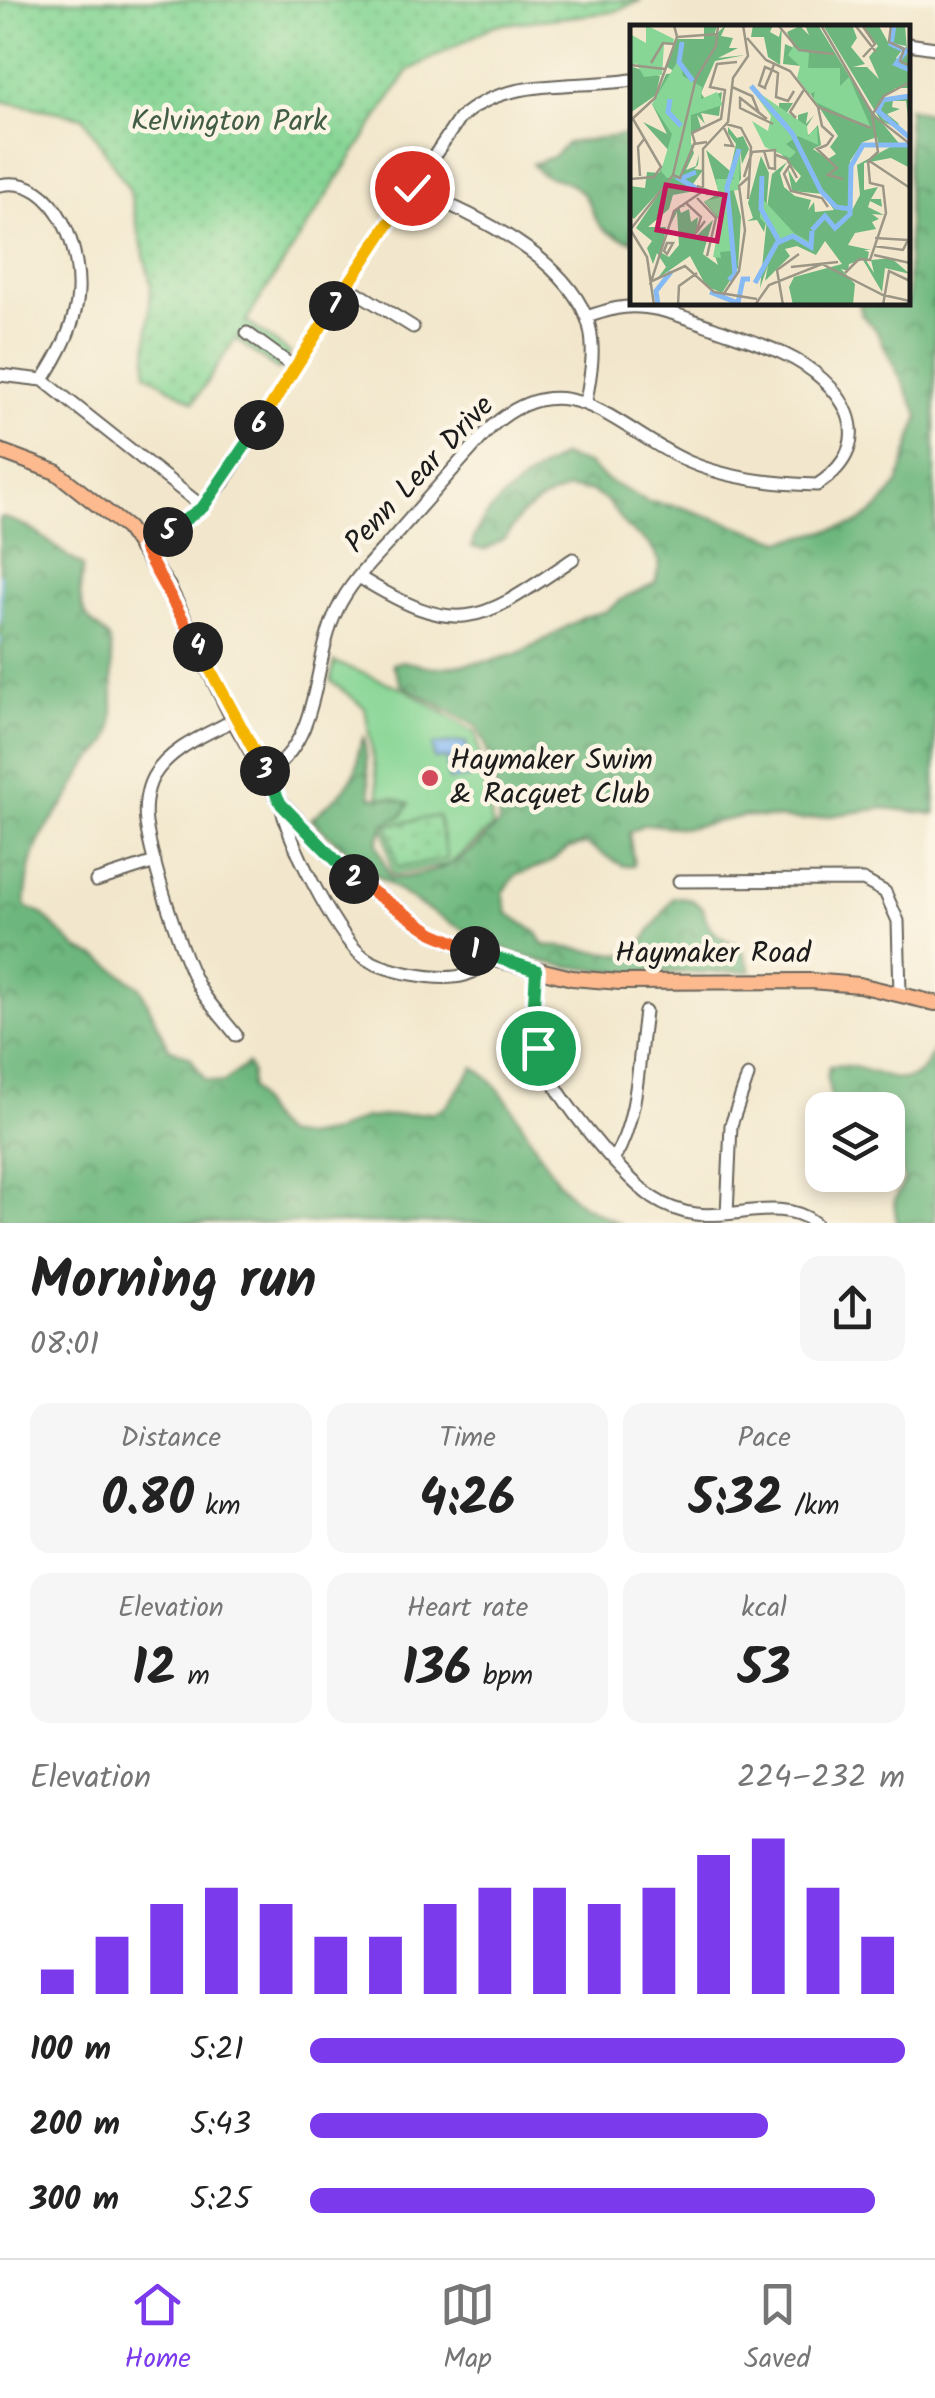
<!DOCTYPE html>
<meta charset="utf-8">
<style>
:root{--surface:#fff;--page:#f6f6f6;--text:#222;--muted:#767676;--line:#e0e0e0;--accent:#7c3aed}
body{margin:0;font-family:Kalam,sans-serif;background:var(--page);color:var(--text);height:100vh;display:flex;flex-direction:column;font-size:38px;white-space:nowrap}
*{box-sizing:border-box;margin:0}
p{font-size:32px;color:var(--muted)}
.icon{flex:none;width:55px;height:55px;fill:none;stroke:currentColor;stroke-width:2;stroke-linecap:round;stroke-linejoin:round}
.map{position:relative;height:1223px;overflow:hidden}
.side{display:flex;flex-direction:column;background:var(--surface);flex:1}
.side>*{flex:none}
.controls{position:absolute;left:805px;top:1092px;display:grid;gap:20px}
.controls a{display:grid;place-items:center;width:100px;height:100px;border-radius:20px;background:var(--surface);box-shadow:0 5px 15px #0003;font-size:50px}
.pin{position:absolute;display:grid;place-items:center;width:85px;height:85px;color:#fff;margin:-42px;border:5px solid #fff;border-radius:50%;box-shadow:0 2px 10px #0007}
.km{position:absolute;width:50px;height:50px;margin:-25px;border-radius:50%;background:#222;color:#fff;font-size:28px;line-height:50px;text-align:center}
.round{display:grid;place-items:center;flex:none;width:105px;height:105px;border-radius:20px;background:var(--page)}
.headline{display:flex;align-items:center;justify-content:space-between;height:170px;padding:0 30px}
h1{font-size:55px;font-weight:700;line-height:75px}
.stats{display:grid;grid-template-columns:repeat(3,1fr);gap:15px;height:170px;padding:10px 30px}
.stats div{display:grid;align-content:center;border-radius:20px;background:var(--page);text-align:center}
.stats b{font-size:50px;font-weight:700}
.stats small{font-size:28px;font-weight:400}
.stats p{font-size:28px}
.chart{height:280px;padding:20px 30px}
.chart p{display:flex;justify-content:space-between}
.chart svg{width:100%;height:180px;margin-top:10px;stroke:var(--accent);stroke-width:6}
ul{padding:0 30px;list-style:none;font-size:32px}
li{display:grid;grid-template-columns:160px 120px 1fr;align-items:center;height:75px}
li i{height:25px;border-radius:12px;background:var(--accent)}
.menu{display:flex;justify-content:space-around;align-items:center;height:140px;border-top:2px solid var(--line);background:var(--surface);font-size:28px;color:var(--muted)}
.menu a{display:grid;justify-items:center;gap:5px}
.menu .active{color:var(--accent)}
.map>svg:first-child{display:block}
</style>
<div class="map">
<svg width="935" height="1223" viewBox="0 0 935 1223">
<defs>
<pattern id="forest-crowns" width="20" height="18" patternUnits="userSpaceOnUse" patternTransform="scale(2.5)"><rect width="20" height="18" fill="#6db77e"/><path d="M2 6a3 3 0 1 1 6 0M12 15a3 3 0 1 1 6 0" fill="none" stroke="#599466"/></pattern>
<pattern id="park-dots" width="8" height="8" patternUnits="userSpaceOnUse" patternTransform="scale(2.5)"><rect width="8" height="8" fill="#87d695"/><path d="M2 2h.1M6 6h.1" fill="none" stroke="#74b780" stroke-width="1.8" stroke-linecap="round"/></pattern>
<pattern id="water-waves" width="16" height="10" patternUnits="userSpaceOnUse" patternTransform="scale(2.5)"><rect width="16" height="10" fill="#86baf4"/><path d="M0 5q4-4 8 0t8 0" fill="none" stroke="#739fd1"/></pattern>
</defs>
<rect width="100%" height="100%" fill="#fcf5e5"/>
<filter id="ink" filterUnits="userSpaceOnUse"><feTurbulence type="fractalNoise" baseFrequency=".01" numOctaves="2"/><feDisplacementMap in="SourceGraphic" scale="20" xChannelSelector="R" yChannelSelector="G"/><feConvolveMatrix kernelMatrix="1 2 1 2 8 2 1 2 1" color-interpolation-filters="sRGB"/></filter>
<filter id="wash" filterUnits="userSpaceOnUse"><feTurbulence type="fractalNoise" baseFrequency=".0048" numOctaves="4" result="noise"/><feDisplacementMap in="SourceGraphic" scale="40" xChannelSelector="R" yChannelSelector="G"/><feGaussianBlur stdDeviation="2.25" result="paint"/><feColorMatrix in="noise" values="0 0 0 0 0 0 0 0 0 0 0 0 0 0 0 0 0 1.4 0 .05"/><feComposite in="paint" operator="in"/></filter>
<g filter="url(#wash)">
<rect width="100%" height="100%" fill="#f2e7cc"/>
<!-- green -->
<path fill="#87d695" stroke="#527958" stroke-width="2.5" d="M 334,662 L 407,690 L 476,733 L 493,827 L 450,864 L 392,875 L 365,708 L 331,681 Z"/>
<!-- forest -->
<path fill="url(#forest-crowns)" stroke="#446a4d" stroke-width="2.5" d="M 908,108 L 935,115 L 935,814 L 884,808 L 801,820 L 745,816 L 686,828 L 645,824 L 629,833 L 634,865 L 623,866 L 586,844 L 569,848 L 547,864 L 516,875 L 503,893 L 508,913 L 537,933 L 544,945 L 627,955 L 642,943 L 674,897 L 692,900 L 703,908 C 707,931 719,939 741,945 L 751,971 C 694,974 582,975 530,958 C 445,929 376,880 311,819 C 328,803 348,792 356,769 C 360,756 355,752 364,737 L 371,797 L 393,798 L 409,804 L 402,816 L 385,823 L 377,843 L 390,879 C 445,873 461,863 499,824 L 498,796 L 485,743 L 477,727 L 401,684 L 393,664 L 402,661 L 436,668 L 489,661 L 521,653 L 584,617 L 607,611 L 625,597 L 655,583 L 660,562 L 649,544 L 626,527 L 608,502 L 591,491 L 568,489 L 544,499 L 521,515 L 505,538 L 485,550 L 472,547 C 476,511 532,473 562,456 L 588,464 L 606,480 L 649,502 L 681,507 L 782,541 L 857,524 L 878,509 L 898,484 L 919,415 L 876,330 L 862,315 L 859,303 L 908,302 Z
M 632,134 L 632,241 C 579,228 604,206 572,185 C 556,175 545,182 532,164 L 553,157 L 567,143 Z
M 0,517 C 39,526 50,547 83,566 C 80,587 76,607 93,624 C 98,628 106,635 109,640 C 113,647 114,725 112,732 C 107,750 94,755 85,768 C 78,779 73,792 66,802 C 35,839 29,858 25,907 L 42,914 L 77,949 L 100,958 L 140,987 L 169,1048 L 190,1057 L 205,1080 L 223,1083 L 247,1064 L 251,1072 L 250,1087 L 271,1122 L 283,1134 L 304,1137 L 333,1132 L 364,1118 L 435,1112 L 448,1104 L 474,1067 C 515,1093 535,1158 569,1194 C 581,1207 603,1214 618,1223 L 7,1223 L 0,1218 Z
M 935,1046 L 935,1223 L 897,1223 L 894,1203 L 904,1180 L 893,1125 L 888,1124 L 888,1110 L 854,1110 L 831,1097 L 827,1079 L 829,1066 C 874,1058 912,1112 935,1046 Z"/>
<!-- park -->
<path fill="url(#park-dots)" stroke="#527958" stroke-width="2.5" d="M 0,0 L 642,0 L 613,12 L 495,25 L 408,71 L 246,321 L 290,353 L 278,370 L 235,339 L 194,402 L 146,373 L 151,285 L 129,189 L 83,117 L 0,101 Z
M 438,816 L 447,859 L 397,868 L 388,825 Z"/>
<!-- water -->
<path fill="url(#water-waves)" stroke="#516b88" stroke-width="2.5" d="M 466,742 L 470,778 L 449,780 L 447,758 L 434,759 L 433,745 Z"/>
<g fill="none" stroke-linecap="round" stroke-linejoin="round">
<!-- stream -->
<path stroke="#86baf4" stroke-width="2.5" d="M 0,575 L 0,622
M 0,638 L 0,644"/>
</g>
</g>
<g filter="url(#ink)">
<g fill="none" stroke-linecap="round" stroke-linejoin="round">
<defs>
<path id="minor" d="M 908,44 L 935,48
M 0,185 C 58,173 84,256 77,302 C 72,331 59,355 43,380
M 413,188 C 472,215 559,252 586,316 C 597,343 591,373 586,401
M 347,286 L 413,327
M 247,333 L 295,368
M 0,375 L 43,380 L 203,507
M 144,549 L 203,507 L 223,483 L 347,286 L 459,119 C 505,76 574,89 632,80
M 359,577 C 461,640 480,622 573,559
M 234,720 C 205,735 170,748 153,777 C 146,790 144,808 146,823 C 151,859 183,962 202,992 C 212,1007 225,1021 236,1035
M 266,774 C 323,738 311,664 337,610 C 350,582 374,559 394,537 C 426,500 458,464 491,427 C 568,358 618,431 689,462 C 727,478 776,484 817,485 C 884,441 842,381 784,354 C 761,343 736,336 712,327 C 688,319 664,308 639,307 C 621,305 603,312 586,317
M 281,803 C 285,836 335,932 360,954 C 380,972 440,982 465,975 C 476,972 482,966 490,958
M 96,881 L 155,862
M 679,881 L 863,880 L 885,892 L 898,921 L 900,993
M 536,970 C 534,996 531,1022 537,1047 C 548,1089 618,1173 653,1198 C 665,1206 681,1212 696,1214 C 733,1219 783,1197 815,1223
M 614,1159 C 639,1117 638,1060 645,1012
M 727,1214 L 731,1125 L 748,1076"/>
<path id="major" d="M 0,451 L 56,472 L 127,528 L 168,587 L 234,720 L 281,803 L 353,878 L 433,933 L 490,958 L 572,978 L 620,982 L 811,981 L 859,985 L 935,1003"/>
</defs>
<!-- minor casing -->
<use href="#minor" stroke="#67635a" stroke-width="15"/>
<!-- major casing -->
<use href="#major" stroke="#67635a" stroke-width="18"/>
<!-- minor -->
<use href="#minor" stroke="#fff" stroke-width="11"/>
<!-- major -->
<use href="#major" stroke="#fcba8e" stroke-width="14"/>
</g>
</g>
<g fill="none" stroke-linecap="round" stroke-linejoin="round" filter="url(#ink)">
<defs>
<path id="split-1" d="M 475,951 L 536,970 L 533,1019 L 538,1048"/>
<path id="split-2" d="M 354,879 L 433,933 L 475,951"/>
<path id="split-3" d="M 265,771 L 281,804 L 354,879"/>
<path id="split-4" d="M 198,647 L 265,771"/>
<path id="split-5" d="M 168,532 L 144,549 L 198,647"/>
<path id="split-6" d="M 168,532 L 203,507 L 259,425"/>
<path id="split-7" d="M 259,425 L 334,306"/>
<path id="split-8" d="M 334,306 L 412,188"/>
</defs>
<!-- split-1 casing -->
<use href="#split-1" stroke="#fff" stroke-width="20"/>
<!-- split-2 casing -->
<use href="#split-2" stroke="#fff" stroke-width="20"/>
<!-- split-3 casing -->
<use href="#split-3" stroke="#fff" stroke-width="20"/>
<!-- split-4 casing -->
<use href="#split-4" stroke="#fff" stroke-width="20"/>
<!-- split-5 casing -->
<use href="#split-5" stroke="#fff" stroke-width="20"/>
<!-- split-6 casing -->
<use href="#split-6" stroke="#fff" stroke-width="20"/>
<!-- split-7 casing -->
<use href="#split-7" stroke="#fff" stroke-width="20"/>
<!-- split-8 casing -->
<use href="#split-8" stroke="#fff" stroke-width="20"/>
<!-- split-1 -->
<use href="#split-1" stroke="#22a559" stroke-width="12"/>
<!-- split-2 -->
<use href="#split-2" stroke="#f0652b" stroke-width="12"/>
<!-- split-3 -->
<use href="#split-3" stroke="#22a559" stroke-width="12"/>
<!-- split-4 -->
<use href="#split-4" stroke="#f5b400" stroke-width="12"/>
<!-- split-5 -->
<use href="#split-5" stroke="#f0652b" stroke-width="12"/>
<!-- split-6 -->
<use href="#split-6" stroke="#22a559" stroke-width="12"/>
<!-- split-7 -->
<use href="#split-7" stroke="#f5b400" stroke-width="12"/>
<!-- split-8 -->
<use href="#split-8" stroke="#f5b400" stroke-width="12"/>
</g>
<!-- markers -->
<circle fill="#d1495b" stroke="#fcf5e5" stroke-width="4" cx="430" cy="778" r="10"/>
<g text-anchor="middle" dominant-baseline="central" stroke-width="9" stroke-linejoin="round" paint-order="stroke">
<!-- park labels -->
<g font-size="30" fill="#415d46" stroke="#fcf5e5">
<text x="229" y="122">Kelvington Park</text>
</g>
<!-- street labels -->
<g font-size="30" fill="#1c1c1c" stroke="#fcf5e5">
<text transform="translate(420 475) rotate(-47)">Penn Lear Drive</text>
<text x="713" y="954">Haymaker Road</text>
</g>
<!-- poi labels -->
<g font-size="30" fill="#1c1c1c" stroke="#fcf5e5" text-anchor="start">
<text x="450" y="761">Haymaker Swim<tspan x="450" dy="34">&amp; Racquet Club</tspan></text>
</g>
</g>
<!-- overview -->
<g transform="translate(630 25)">
<rect width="280" height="280" fill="#f2e7cc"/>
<path d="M 74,0 L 87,0 L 84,11 L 96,0 L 91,11 L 103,13 L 99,23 L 108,23 L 88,33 L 115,30 L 85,36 L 71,68 L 75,74 L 92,67 L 89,91 L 71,88 L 75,99 L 67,90 L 71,103 L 59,111 L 64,128 L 56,145 L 66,141 L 69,129 L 68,140 L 64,144 L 73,145 L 63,159 L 70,165 L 43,170 L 39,184 L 18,202 L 36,202 L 32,228 L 39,232 L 49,220 L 47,187 L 41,199 L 44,188 L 50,180 L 56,182 L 49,182 L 51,188 L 59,184 L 61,197 L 68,192 L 66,211 L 83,195 L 73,229 L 88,240 L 84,228 L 92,198 L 74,177 L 89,168 L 76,125 L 100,146 L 106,119 L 98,108 L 98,102 L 107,113 L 113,111 L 119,124 L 112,139 L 110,124 L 111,154 L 104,166 L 111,192 L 108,243 L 92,268 L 76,261 L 60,231 L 27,254 L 36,242 L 27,228 L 23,239 L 17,223 L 22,216 L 6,203 L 35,160 L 4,194 L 0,190 L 0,161 L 15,163 L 17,147 L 29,148 L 40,127 L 13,97 L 37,109 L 22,79 L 35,79 L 39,68 L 51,80 L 56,67 L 50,58 L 27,70 L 36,49 L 47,48 L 37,42 L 47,14 L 74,14 ZM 123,0 L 143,0 L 140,7 L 149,12 L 152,0 L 150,40 L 138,32 L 134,12 L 121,12 ZM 175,0 L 188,0 L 235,77 L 272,122 L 280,121 L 280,143 L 261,133 L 234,138 L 234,165 L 248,162 L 241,174 L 251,174 L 252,182 L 240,176 L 238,182 L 254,190 L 242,189 L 249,194 L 242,197 L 246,204 L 225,208 L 218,220 L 241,225 L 234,225 L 239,227 L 237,237 L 244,248 L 241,235 L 261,233 L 280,249 L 255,243 L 252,267 L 233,235 L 219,239 L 218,246 L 211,244 L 225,259 L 223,280 L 163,280 L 159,262 L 164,252 L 212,239 L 195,216 L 186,230 L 167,221 L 155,224 L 160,231 L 135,256 L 138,240 L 130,263 L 137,193 L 134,207 L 127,195 L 117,196 L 123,193 L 118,178 L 131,131 L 139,148 L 136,189 L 142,149 L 157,137 L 150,148 L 154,162 L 165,171 L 181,175 L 178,185 L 184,177 L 185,187 L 204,185 L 193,169 L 162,166 L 158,144 L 166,158 L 171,151 L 145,122 L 150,122 L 149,78 L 163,78 L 156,89 L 168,100 L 168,90 L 178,87 L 176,99 L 184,90 L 174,106 L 179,110 L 188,100 L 191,120 L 183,124 L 198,134 L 206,129 L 200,122 L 208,111 L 168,50 L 171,41 L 153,39 L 155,19 L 164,23 L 157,7 L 170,1 L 179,10 ZM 247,112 L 249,122 L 264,120 L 227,140 L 230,170 L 219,191 L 220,136 L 233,117 ZM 193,0 L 222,0 L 227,13 L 221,22 L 235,39 L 223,42 L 237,42 L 249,54 L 239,32 L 248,21 L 232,0 L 249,1 L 259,19 L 273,24 L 266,33 L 271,38 L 276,21 L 262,18 L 265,0 L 275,0 L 280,63 L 266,63 L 250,75 L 280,73 L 280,107 L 276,76 L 263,76 L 262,82 L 270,84 L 257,89 L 268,98 L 270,103 L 258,91 L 252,93 L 265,102 L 251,96 ZM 0,41 L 30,51 L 26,70 L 0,88 Z" fill="#6db77e" fill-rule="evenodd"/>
<path d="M 16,0 L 44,14 L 43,20 L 34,19 L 32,50 L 14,52 L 6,38 L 0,46 L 0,9 L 16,18 ZM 163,22 L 179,28 L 178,43 L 210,43 L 210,61 L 219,52 L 241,103 L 183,76 L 185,67 L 179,69 L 167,53 L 170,41 L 158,30 ZM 49,34 L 53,51 L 72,62 L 71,74 L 87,67 L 93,80 L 61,90 L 61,127 L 49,152 L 37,153 L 31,146 L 42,109 L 22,79 ZM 119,61 L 177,101 L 178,111 L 187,102 L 188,120 L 168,111 L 156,119 L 166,127 L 160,133 L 135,122 L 122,96 L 138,106 L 141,91 ZM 110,124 L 109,165 L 98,166 L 102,226 L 90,227 L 91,233 L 83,232 L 90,194 L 74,176 L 89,173 L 86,154 L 104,154 L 100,147 ZM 130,171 L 164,208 L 183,219 L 160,210 L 150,214 L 130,193 Z" fill="#87d695"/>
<path fill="none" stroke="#86baf4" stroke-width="5" d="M 264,0 L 261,19 L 276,26 L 266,39 L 280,45M 52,17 L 49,37 L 63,56M 121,61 L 162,108 L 191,166 L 206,182 L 220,184M 280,71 L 253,75 L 248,86 L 280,113M 40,74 L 38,87 L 51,101M 66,147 L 50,154 L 69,165M 132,151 L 131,184 L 149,216M 182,205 L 195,191 L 205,203 L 220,189 L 221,141 L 233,120 L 280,120M 99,255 L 105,249 L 97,162 L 109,124M 125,258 L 147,218 L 163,211 L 181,222 L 182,206M 80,267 L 108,278 L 113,254 L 120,254M 28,280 L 26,266 L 41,247"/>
<path fill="none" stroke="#9c9686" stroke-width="2.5" d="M 148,0 L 169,25 L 204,29M 191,0 L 243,90 L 280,119M 225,0 L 246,27M 232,0 L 245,19 L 233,32M 261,0 L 259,17 L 274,24 L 270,36 L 280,41M 47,12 L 88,9M 117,13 L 136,35 L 160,46 L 188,82 L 241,103M 21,38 L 33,18 L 44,19M 144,39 L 142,45 L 135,62 L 135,63 L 129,60 L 135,42 L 142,45 L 148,48 L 146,72 L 158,76 L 164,66M 0,40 L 35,44M 102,62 L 122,71 L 129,88M 109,72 L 137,94M 110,73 L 110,83 L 143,99M 188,82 L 192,101 L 203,111 L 197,120M 166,93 L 160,87 L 175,63M 0,96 L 25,73 L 47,12 L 44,0M 96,99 L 111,103 L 121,122 L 118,174M 93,101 L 103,121 L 94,120M 65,118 L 62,108 L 91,94 L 95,65 L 80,62 L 87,39 L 107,37M 197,120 L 187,124 L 207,143 L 198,150 L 213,154M 146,130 L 157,134 L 167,153M 238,135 L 280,163M 160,140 L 154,149 L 161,166 L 192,173 L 198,182M 43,150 L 50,153 L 64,119 L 77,117M 10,151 L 8,122 L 15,113M 114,152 L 122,127 L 145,125 L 145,144 L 139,143 L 134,126M 0,154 L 24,152 L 31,142 L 3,94M 67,161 L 86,169 L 76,169M 67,173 L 86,193 L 77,231M 56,178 L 71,192 L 66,208 L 75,196M 0,204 L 17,232 L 24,280M 0,205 L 43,150 L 66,53 L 86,21 L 88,0M 245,213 L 278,215M 37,218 L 43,218 L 37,229 L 34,226 ZM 244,221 L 273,225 L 278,215M 244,230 L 280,238M 161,242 L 208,237M 215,248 L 229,234 L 240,235 L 256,188 L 253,161 L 240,158 L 238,136 L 248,127 L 242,90 L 254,71 L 280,57M 22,256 L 55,241 L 84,267 L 127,274M 20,260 L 44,186 L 73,166 L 73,124 L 98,97 L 103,53 L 118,31 L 113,0M 93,270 L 109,246 L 115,205 L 109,161 L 119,152M 48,280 L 49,261 L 67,248M 125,280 L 139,260 L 192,239 L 253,270 L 280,276M 153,280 L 147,245 L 169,229M 253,280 L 259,246 L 280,256"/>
<path fill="#c2185b" fill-opacity="0.15" stroke="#c2185b" stroke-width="5" d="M 36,160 L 95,170 L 87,216 L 27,205 Z"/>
<rect width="280" height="280" fill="none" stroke="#1c1c1c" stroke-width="5"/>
</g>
</svg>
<div class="controls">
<a><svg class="icon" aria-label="layers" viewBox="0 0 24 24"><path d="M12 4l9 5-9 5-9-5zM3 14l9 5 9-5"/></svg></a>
</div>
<div class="pin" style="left:538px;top:1048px;background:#1e9e55"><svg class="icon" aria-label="arrive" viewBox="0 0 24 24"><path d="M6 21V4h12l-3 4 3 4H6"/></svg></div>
<div class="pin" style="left:412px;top:188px;background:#d93025"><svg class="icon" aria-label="check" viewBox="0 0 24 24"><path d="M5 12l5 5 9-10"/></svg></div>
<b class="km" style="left:475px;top:951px">1</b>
<b class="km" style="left:354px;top:879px">2</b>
<b class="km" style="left:265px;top:771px">3</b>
<b class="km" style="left:198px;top:647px">4</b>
<b class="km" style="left:168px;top:532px">5</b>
<b class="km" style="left:259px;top:425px">6</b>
<b class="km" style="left:334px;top:306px">7</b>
</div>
<section class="side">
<div class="headline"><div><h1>Morning run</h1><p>08:01</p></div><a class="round"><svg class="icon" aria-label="share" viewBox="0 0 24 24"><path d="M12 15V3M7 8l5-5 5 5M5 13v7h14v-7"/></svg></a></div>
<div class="stats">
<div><p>Distance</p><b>0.80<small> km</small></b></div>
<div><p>Time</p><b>4:26</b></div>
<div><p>Pace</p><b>5:32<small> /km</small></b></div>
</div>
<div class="stats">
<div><p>Elevation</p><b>12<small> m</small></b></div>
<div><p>Heart rate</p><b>136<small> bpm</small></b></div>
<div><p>kcal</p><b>53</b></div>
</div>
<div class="chart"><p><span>Elevation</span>224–232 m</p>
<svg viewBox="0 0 160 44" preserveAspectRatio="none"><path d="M5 44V38M15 44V30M25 44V22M35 44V18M45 44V22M55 44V30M65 44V30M75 44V22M85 44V18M95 44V18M105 44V22M115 44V18M125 44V10M135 44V6M145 44V18M155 44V30"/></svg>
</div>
<ul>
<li><b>100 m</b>5:21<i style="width:100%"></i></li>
<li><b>200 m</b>5:43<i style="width:77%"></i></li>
<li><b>300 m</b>5:25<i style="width:95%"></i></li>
</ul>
</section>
<nav class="menu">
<a class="active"><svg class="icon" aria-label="home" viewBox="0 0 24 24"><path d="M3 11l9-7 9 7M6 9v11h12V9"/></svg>Home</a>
<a><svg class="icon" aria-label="map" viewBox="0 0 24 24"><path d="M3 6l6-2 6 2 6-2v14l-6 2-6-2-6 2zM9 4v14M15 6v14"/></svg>Map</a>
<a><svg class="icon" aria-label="saved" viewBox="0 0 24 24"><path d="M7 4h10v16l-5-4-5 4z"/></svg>Saved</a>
</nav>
